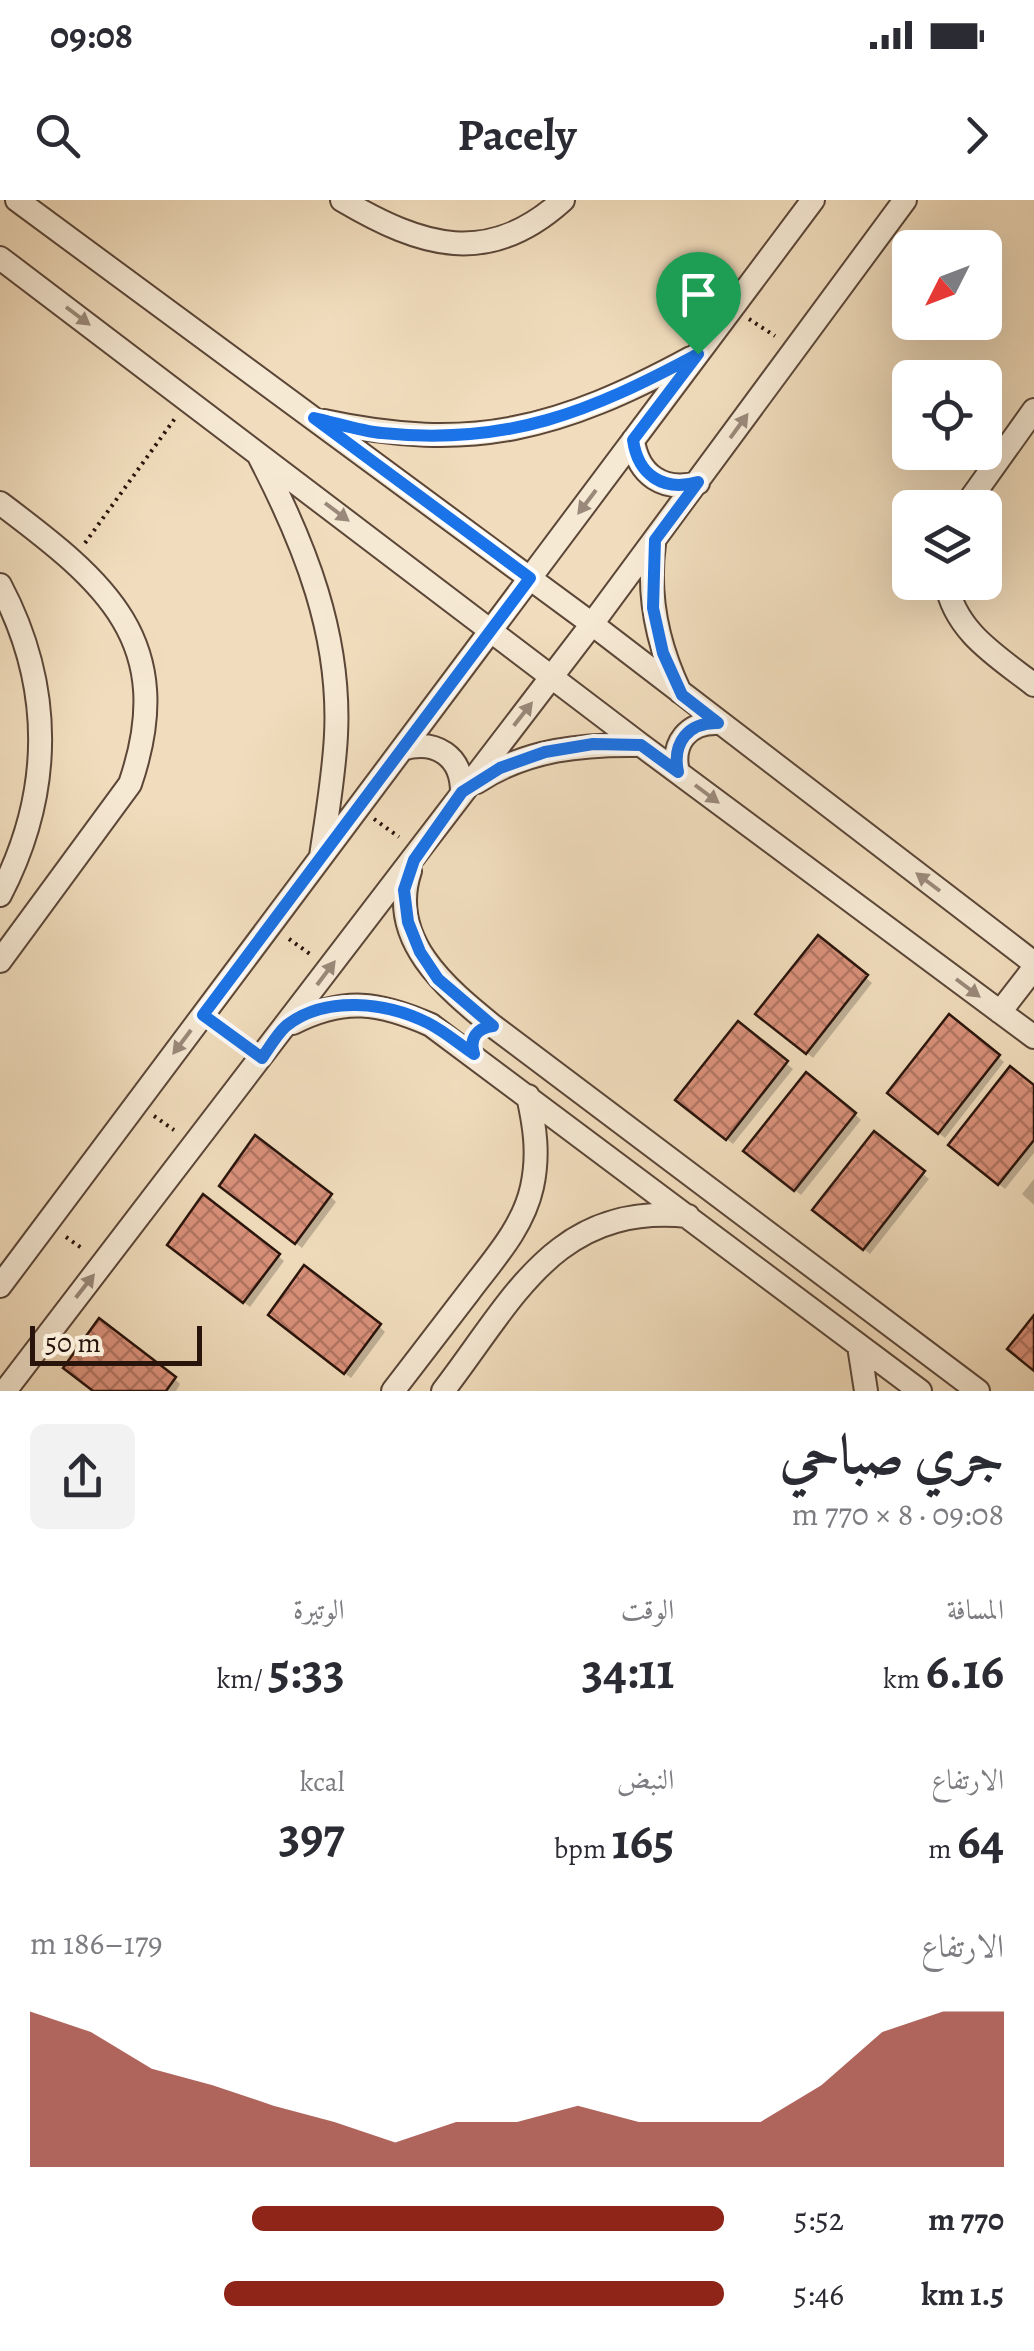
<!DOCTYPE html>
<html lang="ar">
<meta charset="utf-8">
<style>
:root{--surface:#fff;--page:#f2f2f3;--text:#2b2b33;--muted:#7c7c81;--accent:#8f2418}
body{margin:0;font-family:Alegreya,Amiri,serif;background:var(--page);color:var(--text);direction:rtl;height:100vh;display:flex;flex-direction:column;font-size:38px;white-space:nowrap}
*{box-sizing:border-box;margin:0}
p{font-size:32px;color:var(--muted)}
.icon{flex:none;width:55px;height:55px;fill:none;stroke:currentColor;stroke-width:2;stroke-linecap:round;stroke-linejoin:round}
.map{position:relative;height:1191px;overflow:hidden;direction:ltr}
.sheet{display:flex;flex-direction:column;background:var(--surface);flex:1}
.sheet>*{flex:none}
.needle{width:65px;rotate:228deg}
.tools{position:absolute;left:892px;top:30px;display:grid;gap:20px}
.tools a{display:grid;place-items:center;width:110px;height:110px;border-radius:15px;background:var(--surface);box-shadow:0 10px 40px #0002;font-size:50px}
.scale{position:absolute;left:30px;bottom:25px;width:172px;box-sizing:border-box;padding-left:10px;border:5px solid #29140c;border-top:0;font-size:28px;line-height:35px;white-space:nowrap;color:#29140c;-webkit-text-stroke:8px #f6e9d4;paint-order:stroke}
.pin{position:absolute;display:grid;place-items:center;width:85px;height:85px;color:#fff;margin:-102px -42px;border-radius:50% 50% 50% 0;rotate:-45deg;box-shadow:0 0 10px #0007}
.pin .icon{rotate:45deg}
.round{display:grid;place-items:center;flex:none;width:105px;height:105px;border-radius:15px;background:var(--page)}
.summary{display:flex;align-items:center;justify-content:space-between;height:170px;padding:0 30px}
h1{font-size:55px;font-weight:700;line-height:75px}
.stats{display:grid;grid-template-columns:repeat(3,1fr);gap:15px;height:170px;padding:10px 30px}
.stats div{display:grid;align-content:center}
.stats b{font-size:50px;font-weight:700}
.stats small{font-size:28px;font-weight:400}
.stats p{font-size:28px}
.chart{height:280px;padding:20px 30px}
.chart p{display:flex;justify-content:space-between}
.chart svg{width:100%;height:180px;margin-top:10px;fill:var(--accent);opacity:.7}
ul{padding:0 30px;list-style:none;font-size:32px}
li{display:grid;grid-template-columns:160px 120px 1fr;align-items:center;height:75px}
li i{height:25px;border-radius:12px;background:var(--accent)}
.status{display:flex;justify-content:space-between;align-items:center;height:70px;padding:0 50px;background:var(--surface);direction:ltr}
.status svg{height:28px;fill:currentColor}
header{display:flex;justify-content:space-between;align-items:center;height:130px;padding:0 30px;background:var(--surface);font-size:45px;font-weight:700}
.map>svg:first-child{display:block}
</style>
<div class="status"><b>09:08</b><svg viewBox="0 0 49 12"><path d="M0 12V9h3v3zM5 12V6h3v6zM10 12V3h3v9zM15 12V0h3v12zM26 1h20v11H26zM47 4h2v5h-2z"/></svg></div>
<header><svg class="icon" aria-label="forward" viewBox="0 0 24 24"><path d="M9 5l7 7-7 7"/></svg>Pacely<svg class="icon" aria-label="search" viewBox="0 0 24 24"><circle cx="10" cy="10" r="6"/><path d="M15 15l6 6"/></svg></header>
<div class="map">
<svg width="1034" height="1191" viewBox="0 0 1034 1191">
<defs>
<pattern id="building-cross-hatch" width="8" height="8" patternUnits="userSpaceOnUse" patternTransform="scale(2.5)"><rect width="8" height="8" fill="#db927c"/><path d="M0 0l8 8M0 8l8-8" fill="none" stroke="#b27664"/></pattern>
</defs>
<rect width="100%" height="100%" fill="#f1ddbd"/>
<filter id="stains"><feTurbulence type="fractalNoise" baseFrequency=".002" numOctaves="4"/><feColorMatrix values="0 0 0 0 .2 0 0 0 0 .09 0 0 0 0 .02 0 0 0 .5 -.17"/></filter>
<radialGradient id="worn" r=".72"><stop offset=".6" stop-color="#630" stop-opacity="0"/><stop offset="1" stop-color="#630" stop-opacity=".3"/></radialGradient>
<!-- shadow -->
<path fill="#0003" d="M 818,738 L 872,783 L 813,858 L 764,819 Z
M 738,824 L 793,869 L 733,944 L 684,905 Z
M 998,857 L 1004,862 L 945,938 L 896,899 Z
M 1034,888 L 1034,953 L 1005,989 L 957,950 Z
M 855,914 L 861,920 L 801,995 L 753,957 Z
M 875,934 L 929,979 L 870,1054 L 821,1015 Z
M 1034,979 L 1034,1005 L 1022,994 Z
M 228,991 L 330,996 L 336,1002 L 302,1048 Z
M 176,1051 L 278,1056 L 284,1061 L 250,1107 Z
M 277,1121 L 379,1126 L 385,1132 L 351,1178 Z
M 175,1179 L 180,1184 L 176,1191 L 95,1191 Z"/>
<!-- building -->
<path fill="url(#building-cross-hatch)" stroke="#29140c" stroke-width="2.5" d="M 818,735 L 868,775 L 806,854 L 755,814 Z
M 949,814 L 1000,855 L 938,934 L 887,893 Z
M 738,821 L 788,861 L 726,940 L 675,900 Z
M 1010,866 L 1034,885 L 1034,940 L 998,985 L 948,945 Z
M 806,872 L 856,913 L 794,991 L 743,951 Z
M 874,931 L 925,971 L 863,1050 L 812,1010 Z
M 255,935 L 332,994 L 295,1044 L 219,986 Z
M 203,994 L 280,1054 L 243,1103 L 167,1045 Z
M 304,1065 L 381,1124 L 344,1174 L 268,1115 Z
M 1034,1115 L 1034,1171 L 1007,1149 Z
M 99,1118 L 176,1177 L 166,1191 L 93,1191 L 63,1168 Z"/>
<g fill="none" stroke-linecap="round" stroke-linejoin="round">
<defs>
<path id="minor" d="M 17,0 L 592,424 L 1034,763
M 342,0 C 422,47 488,68 563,0
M 0,58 L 641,545 L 1034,837
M 324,221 C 472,253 560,229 691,158
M 633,240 C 638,275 663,292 698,283
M 260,258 C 305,345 341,435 336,535 C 334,575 327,616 321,656
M 0,303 C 105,382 179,441 130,584 L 0,761
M 964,308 L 1034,210
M 654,344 C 647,396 657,444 680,492
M 946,382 C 955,432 997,456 1034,485
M 0,385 C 54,487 53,593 0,695
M 402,549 C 436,539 462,556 462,592
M 678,572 C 671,543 688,522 718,523
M 477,582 C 527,549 583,544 641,545
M 410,671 C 387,739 446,788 493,826 L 978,1191
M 1000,812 L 1034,768
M 293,823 C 344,797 379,802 431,825 L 920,1191
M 0,1086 L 813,0
M 859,1146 L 866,1191
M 5,1191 L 592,424 L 905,0
M 393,1191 C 418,1158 444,1125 469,1092 C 493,1060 523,1028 532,987 C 539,955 535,927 528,896
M 443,1191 C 514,1099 555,1003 688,1016"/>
</defs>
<!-- minor casing -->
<use href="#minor" stroke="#5b4638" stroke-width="26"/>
<!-- path -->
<path stroke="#29140c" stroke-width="4" stroke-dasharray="2.5 5" stroke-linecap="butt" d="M 749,119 L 775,136
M 85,343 L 176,217
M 374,619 L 399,637
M 289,739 L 310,754
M 221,828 L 242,843
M 154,916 L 174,930
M 66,1037 L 83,1049"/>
<!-- minor -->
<use href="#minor" stroke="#f6e9d4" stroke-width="22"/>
</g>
<!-- one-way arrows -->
<defs><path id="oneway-solid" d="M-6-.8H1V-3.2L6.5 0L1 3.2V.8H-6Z" transform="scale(2.5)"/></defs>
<g fill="#9a897a">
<use href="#oneway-solid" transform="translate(78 116) rotate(37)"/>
<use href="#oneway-solid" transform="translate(739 226) rotate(-54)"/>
<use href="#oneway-solid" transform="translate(587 302) rotate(127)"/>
<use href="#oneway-solid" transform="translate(337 312) rotate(37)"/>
<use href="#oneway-solid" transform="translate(523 514) rotate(-52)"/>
<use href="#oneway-solid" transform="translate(707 594) rotate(37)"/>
<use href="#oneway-solid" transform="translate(928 682) rotate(-143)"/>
<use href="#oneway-solid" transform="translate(326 773) rotate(-53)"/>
<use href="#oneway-solid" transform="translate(968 788) rotate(37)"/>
<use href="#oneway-solid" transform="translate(182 842) rotate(127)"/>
<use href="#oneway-solid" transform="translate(85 1086) rotate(-52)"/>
</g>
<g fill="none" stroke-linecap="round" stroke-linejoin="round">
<defs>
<path id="route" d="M 698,154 L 633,240 C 638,275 663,292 698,282 L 655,340 L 653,408 L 663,453 L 682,495 L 718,523 C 688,522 672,543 678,572 L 641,545 L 593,544 L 545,552 L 500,568 L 462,592 L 414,660 L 404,690 L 408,722 L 420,752 L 438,779 L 493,826 C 477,828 469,838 474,854 C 459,844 444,831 428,823 C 386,802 325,795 286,826 C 277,834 269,848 262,858 L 203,815 L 530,378 L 314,218 C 337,223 360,231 382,233 C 508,246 590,212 698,154 Z"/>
</defs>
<!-- route casing -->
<use href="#route" stroke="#fff" stroke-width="20"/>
<!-- route -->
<use href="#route" stroke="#1a73e8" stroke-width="12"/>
</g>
<rect width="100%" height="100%" filter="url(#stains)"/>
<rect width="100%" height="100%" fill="url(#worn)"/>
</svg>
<div class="tools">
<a><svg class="needle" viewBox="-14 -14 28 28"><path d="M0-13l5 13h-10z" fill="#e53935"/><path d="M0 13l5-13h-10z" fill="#7c7c81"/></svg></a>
<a><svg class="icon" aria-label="locate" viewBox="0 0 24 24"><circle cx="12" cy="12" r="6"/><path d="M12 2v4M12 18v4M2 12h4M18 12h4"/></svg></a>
<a><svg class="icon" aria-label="layers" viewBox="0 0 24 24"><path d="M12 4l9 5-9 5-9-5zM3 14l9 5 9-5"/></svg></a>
</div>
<div class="scale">50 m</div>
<div class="pin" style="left:698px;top:154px;background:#1e9e55"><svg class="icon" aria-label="arrive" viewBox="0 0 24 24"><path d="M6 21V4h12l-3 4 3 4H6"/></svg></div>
</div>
<section class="sheet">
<div class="summary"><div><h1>جري صباحي</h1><p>09:08 · 8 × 770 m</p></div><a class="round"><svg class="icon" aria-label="share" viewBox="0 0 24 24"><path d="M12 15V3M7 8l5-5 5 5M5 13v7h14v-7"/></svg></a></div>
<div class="stats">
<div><p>المسافة</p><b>6.16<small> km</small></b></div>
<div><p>الوقت</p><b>34:11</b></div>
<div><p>الوتيرة</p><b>5:33<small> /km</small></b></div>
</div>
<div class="stats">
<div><p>الارتفاع</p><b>64<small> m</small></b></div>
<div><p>النبض</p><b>165<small> bpm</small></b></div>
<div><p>kcal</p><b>397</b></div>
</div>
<div class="chart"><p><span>الارتفاع</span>179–186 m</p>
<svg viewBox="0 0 160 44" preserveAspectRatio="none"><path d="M0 44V6L10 11L20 20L30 24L40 29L50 33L60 38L70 33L80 33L90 29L100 33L110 33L120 33L130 24L140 11L150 6L160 6V44z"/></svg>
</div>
<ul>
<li><b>770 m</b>5:52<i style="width:68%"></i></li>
<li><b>1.5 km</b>5:46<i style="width:72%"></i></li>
</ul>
</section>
